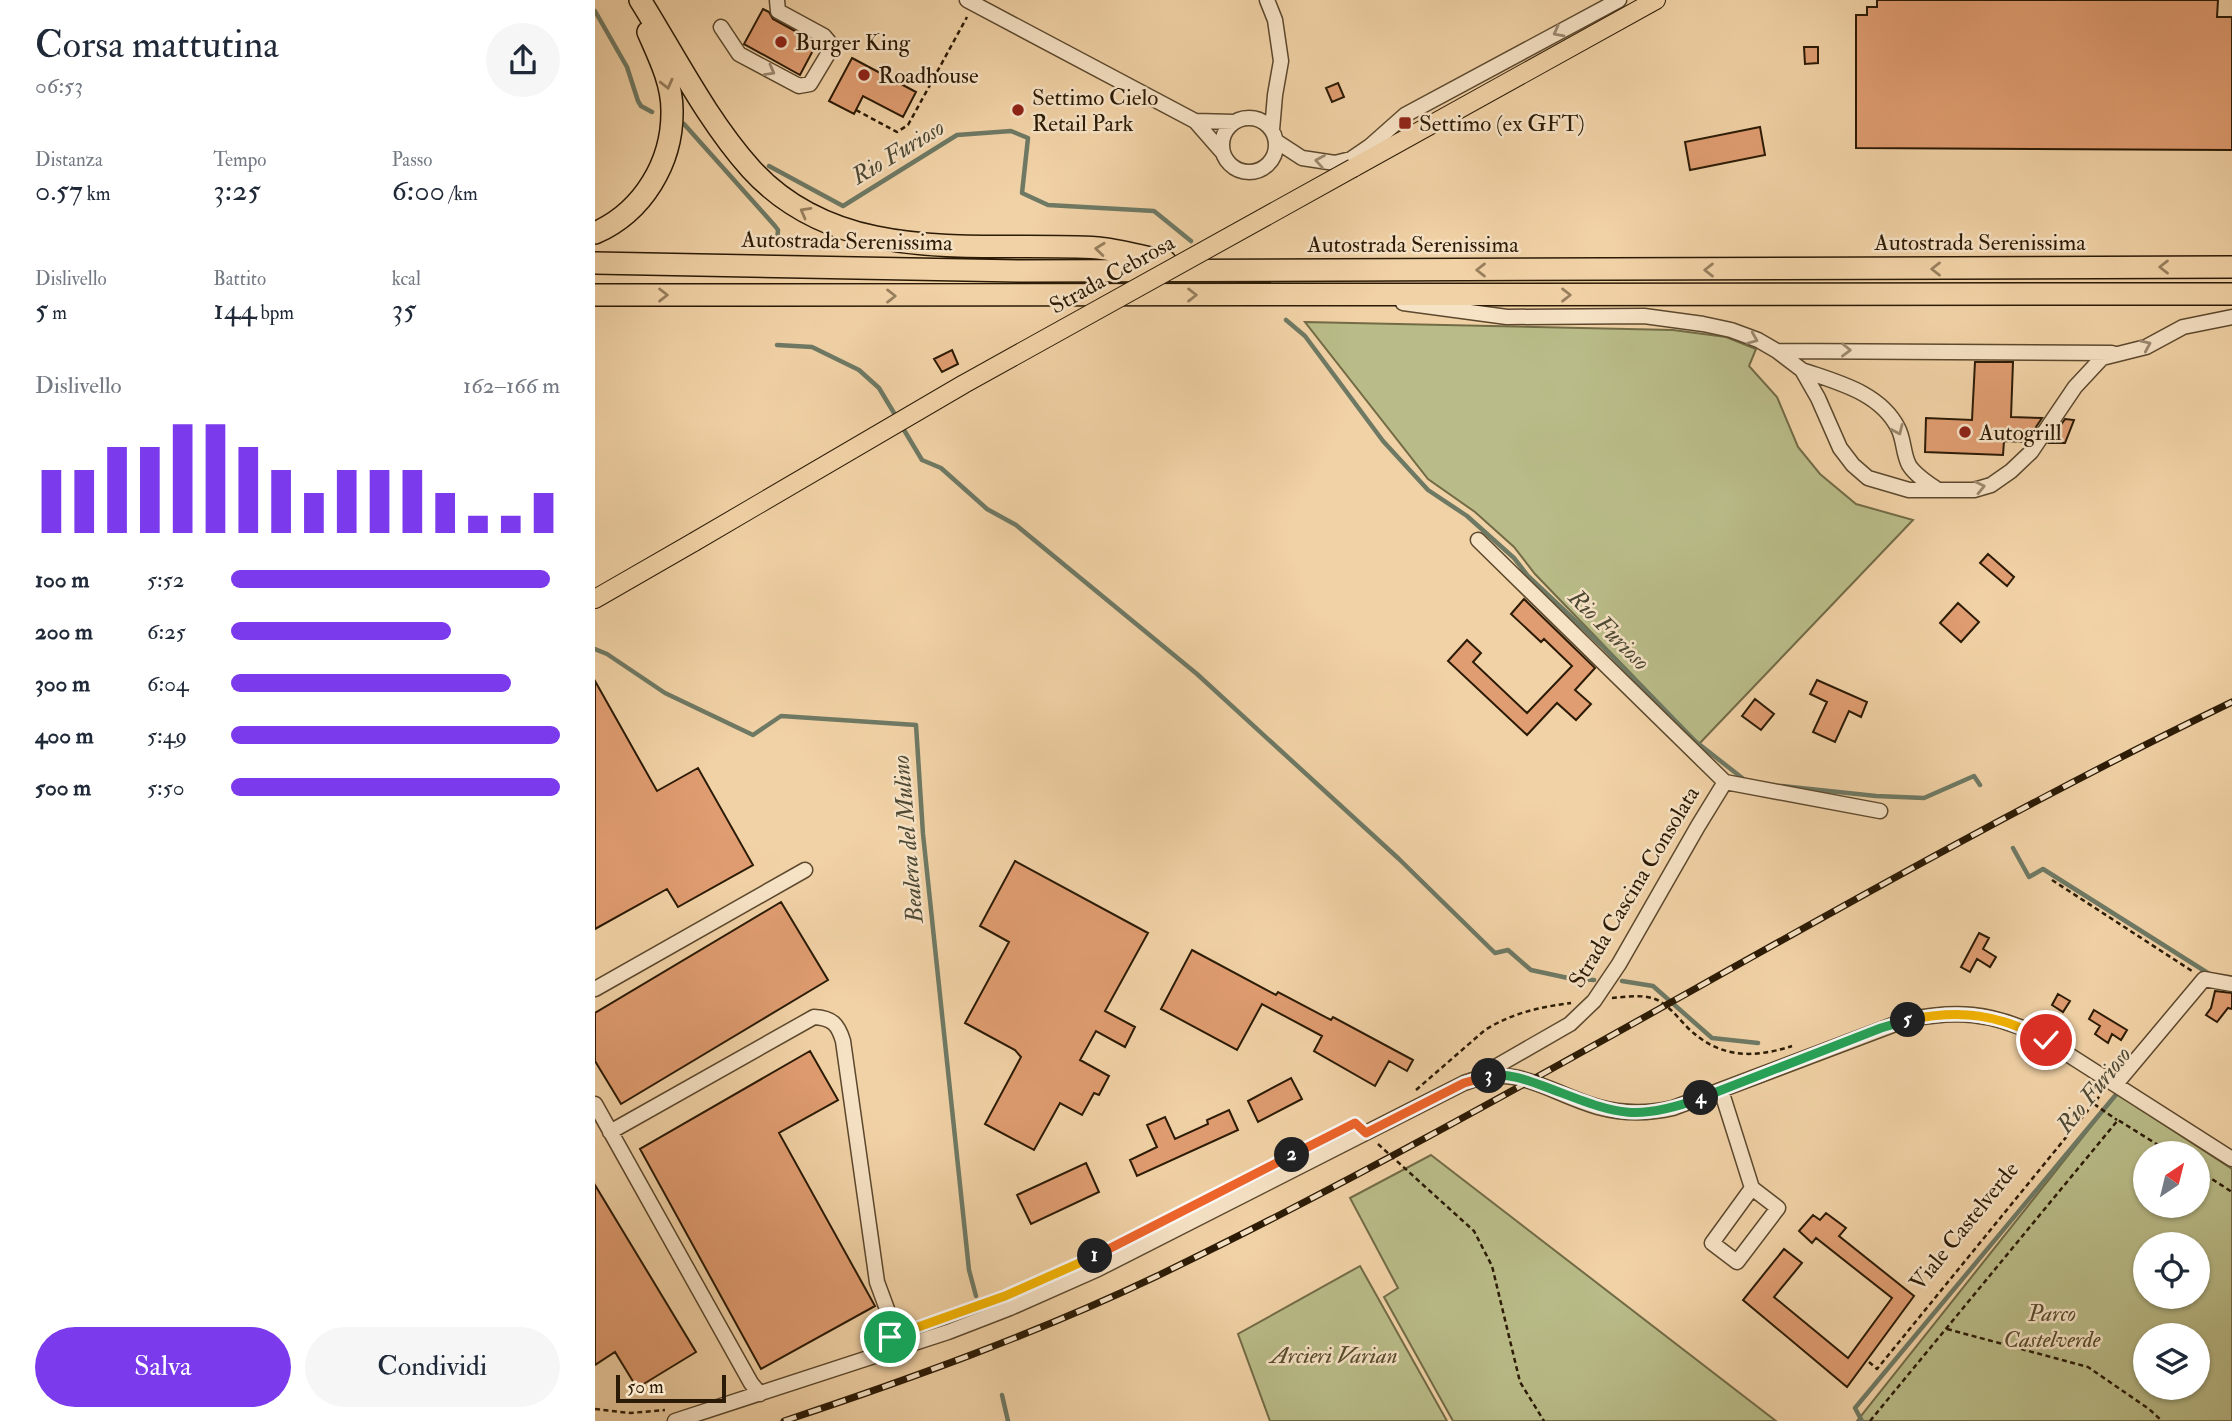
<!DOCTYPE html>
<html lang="it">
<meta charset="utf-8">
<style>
:root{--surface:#fff;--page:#f6f6f7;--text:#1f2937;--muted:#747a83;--accent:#7c3aed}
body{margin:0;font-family:"IM FELL Double Pica",serif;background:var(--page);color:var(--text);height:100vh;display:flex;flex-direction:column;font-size:26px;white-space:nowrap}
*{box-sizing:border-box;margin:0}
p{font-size:23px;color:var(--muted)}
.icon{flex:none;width:38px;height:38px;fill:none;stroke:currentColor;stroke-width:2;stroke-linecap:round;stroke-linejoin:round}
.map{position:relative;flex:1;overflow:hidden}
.side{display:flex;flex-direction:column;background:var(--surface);width:595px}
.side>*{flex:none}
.needle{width:46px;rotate:35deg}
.fabs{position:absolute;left:1538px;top:1141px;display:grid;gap:14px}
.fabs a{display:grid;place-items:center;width:77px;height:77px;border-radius:50%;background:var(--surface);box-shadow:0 2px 5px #0004;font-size:35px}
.scale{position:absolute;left:21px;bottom:18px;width:110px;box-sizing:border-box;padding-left:7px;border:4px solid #2b1a05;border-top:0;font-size:19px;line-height:24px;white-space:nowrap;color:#2b1a05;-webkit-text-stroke:5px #f6e2c5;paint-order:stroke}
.pin{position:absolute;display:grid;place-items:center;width:60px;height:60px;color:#fff;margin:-30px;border:4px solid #fff;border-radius:50%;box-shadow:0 2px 7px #0007}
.km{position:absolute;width:35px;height:35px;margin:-18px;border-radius:50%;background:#222;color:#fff;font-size:19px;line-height:35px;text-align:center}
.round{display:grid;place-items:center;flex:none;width:74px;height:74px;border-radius:37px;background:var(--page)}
.headline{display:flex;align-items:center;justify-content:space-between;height:119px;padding:0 35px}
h1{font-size:38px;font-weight:600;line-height:52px}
.metrics{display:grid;grid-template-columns:repeat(3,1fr);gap:10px;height:119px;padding:7px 35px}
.metrics div{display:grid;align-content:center}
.metrics b{font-size:30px;font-weight:600}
.metrics small{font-size:19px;font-weight:400}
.metrics p{font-size:19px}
.chart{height:196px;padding:14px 35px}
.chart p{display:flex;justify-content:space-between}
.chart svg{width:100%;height:126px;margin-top:7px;stroke:var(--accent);stroke-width:6}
.button{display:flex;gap:14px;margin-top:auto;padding:14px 35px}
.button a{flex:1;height:80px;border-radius:42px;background:var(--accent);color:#fff;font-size:28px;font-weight:600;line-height:80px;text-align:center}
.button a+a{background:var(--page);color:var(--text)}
ul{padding:0 35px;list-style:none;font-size:23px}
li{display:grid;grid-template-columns:112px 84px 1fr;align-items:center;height:52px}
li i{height:18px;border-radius:9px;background:var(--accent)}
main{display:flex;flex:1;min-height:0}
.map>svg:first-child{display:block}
</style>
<main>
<section class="side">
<div class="headline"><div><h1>Corsa mattutina</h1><p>06:53</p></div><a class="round"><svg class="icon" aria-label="share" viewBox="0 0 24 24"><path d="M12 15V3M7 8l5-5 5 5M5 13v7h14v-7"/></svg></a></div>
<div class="metrics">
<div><p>Distanza</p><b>0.57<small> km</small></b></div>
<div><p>Tempo</p><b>3:25</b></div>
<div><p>Passo</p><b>6:00<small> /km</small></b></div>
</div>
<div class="metrics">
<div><p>Dislivello</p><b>5<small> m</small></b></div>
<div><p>Battito</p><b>144<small> bpm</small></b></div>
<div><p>kcal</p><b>35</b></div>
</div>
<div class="chart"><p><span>Dislivello</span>162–166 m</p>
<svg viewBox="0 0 160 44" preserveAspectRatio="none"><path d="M5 44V22M15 44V22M25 44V14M35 44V14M45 44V6M55 44V6M65 44V14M75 44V22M85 44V30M95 44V22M105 44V22M115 44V22M125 44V30M135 44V38M145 44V38M155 44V30"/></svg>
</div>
<ul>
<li><b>100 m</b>5:52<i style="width:97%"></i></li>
<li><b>200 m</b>6:25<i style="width:67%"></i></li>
<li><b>300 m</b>6:04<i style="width:85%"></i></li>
<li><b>400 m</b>5:49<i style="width:100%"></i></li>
<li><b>500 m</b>5:50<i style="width:100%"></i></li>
</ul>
<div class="button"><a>Salva</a><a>Condividi</a></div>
</section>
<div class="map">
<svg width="1637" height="1421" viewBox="0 0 1637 1421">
<rect width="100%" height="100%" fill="#f1d2a6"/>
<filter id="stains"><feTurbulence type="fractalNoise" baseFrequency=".00286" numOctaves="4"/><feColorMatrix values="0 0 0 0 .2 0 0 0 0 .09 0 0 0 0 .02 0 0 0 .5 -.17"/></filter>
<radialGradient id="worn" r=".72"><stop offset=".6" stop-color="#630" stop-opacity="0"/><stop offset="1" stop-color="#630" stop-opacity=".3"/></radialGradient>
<!-- green -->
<path fill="#b9bc88" stroke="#726b46" stroke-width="2" fill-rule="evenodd" d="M 710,322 L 1078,330 L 1131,337 L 1161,349 L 1154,366 L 1182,397 L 1203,447 L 1225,474 L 1261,504 L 1318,520 L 1104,744 L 940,574 L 919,547 L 880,512 L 833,479 Z
M 1522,1094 L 1637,1169 L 1637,1421 L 1262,1421 ZM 1603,1153 L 1603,1206 L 1550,1206 L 1550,1153 ZM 1603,1244 L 1603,1297 L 1550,1297 L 1550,1244 ZM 1603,1335 L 1603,1388 L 1550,1388 L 1550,1335 Z
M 836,1155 L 1181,1421 L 858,1421 L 789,1297 L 803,1288 L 755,1198 Z
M 765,1266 L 852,1421 L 675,1421 L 643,1334 Z"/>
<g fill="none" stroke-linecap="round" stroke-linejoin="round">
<!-- stream -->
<path stroke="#6e7964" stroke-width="4.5" d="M 0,11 L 32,67 L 43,101 L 46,106 L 57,112
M 89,124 L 180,226 L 183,230 L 182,243
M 174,166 L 248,206 L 362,135 L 416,131 L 433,138 L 427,193 L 453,205 L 559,211 L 596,241
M 644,281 L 645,282
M 691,320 L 710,336 L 788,441 L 833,490 L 872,516 L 919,558 L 933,576 L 1006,645 L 1100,741 L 1151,781
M 182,345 L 217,347 L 264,370 L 284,388 L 302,418
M 306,425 L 327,460 L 346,468 L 392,509 L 421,525 L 602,674 L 804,859 L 900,953 L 913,950 L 936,970 L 973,978 L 999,980
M 0,649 L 12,654 L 70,693 L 158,735 L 186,716 L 321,725 L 328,834 L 374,1270 L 381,1296
M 1187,786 L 1281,796 L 1329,798 L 1379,776 L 1385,785
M 1418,848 L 1434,877 L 1448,869 L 1616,975
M 1027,981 L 1058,986 L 1117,1038 L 1163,1043
M 407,1395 L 413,1421
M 1267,1421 L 1260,1408 L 1524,1091"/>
</g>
<!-- building -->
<path fill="#e09d71" stroke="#2b1a05" stroke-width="2" d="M 1282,0 L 1623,0 L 1622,17 L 1637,17 L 1637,150 L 1261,148 L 1261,15 L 1272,15 L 1272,7 L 1282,7 Z
M 168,9 L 174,12 L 178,19 L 222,43 L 205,75 L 149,44 Z
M 1209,47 L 1223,47 L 1223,63 L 1210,64 Z
M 257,58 L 321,92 L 308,117 L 268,96 L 259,114 L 234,101 Z
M 743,83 L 749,97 L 737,102 L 731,88 Z
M 1165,127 L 1170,155 L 1095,170 L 1090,142 Z
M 357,350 L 363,364 L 347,372 L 339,359 Z
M 1380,362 L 1418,362 L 1416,417 L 1447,418 L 1431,442 L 1409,441 L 1408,455 L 1330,452 L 1331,418 L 1377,420 Z
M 1470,419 L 1479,420 L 1470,443 L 1454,443 Z
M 1393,554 L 1419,577 L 1412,586 L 1385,563 Z
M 929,599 L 1000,668 L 980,690 L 996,704 L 981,720 L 962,703 L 932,735 L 853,661 L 872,640 L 886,653 L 878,662 L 932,713 L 977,666 L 949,639 L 946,642 L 916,614 Z
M 1363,603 L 1384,622 L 1366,642 L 1345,623 Z
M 1222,680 L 1272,702 L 1266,717 L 1254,711 L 1240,742 L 1218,732 L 1232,702 L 1215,694 Z
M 0,681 L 62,791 L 103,768 L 158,865 L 83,907 L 72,889 L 0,929 Z
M 1160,699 L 1179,714 L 1166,730 L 1147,716 Z
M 420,861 L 553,933 L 510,1011 L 540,1027 L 530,1047 L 501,1031 L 485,1060 L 514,1076 L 504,1095 L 499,1093 L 487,1115 L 465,1103 L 439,1150 L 390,1124 L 426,1057 L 420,1050 L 370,1023 L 414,942 L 385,926 Z
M 186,902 L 233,980 L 26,1104 L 0,1061 L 0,1013 Z
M 1384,933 L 1394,938 L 1388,949 L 1401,957 L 1395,967 L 1382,959 L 1375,972 L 1366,967 Z
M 597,950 L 681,995 L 683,992 L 736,1020 L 738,1017 L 818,1060 L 812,1071 L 794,1061 L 780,1086 L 719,1051 L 727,1036 L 667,1004 L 642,1050 L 566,1009 Z
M 1620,991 L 1637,993 L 1637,1009 L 1633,1008 L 1622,1022 L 1611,1015 L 1616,1008 Z
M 1463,994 L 1475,1001 L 1468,1012 L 1457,1005 Z
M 1499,1010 L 1532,1030 L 1526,1040 L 1517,1034 L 1513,1043 L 1500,1034 L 1505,1026 L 1494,1019 Z
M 215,1051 L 243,1100 L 184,1133 L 280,1306 L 166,1369 L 45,1149 Z
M 696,1078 L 707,1099 L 663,1122 L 653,1101 Z
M 634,1110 L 643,1130 L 542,1176 L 535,1160 L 562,1147 L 552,1125 L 570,1117 L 580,1139 L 613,1124 L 612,1120 Z
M 491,1163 L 504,1192 L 436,1224 L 422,1195 Z
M 0,1185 L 101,1352 L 42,1388 L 20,1352 L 0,1365 Z
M 1231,1213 L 1251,1228 L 1244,1236 L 1319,1296 L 1252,1387 L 1148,1300 L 1189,1249 L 1207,1263 L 1179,1297 L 1253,1358 L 1297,1298 L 1221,1238 L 1217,1243 L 1204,1231 L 1218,1215 L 1225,1220 Z"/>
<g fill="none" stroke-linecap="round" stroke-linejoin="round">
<defs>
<path id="minor" d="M 372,0 L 600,121 L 628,153
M 672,0 L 680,20 L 686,61 L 680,95 L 677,130
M 126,27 L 144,54 L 204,86 L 215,84 L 236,49 L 234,42 L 229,36 L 183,11 L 182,0
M627 145a27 27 0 1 1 54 0a27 27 0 1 1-54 0Z
M 600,121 L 639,122
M 681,141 L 707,158 L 740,163 L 756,159 L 775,146 L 810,115 L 1024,0
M 808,303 L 912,317 L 1049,316 L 1108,324 L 1136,330 L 1163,340 L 1182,351 L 1207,370 L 1223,398 L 1245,448 L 1258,465 L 1273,478 L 1314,490 L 1379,490 L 1396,485 L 1416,471 L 1436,452 L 1480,387 L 1507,358 L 1551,347 L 1588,327 L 1637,317
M 1182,351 L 1517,353
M 1207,370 C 1241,382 1285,392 1303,428 C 1309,439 1308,454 1314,465 C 1320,475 1333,483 1343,490
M 883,540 L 1130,782 L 1285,811
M 0,989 L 210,870
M 888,1074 L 975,1024 L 999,1001 L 1024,964 L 1103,826 L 1130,782
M 1521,1084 L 1609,979 L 1637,984
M 1126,1090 L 1157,1188 L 1183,1208 L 1142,1262 L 1117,1243 L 1157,1188
M 0,1104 L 156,1383 L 165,1394
M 15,1132 L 219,1017 C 237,1018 243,1024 248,1041 L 282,1282 L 306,1347
M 80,1421 L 353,1332 L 415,1308 L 503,1269 L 869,1083 C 923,1062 953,1093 1003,1107 C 1029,1114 1052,1114 1078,1108 L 1311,1020 C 1361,1010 1395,1012 1441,1034 L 1637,1159"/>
<path id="major" d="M 758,168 L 1061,0
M 0,599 L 99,542"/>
<path id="highway" d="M 45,0 C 80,56 112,120 156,169 C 246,268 384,241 503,248 C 525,250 548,257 570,261
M 0,233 C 48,212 78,162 77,110 C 77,83 64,57 53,32
M 0,263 L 427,271 L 1637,267
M 0,295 L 1637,294"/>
</defs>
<!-- minor casing -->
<use href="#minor" stroke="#5c482d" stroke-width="17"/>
<!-- major casing -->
<use href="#major" stroke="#2b1a05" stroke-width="20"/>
<!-- highway casing -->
<use href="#highway" stroke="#2b1a05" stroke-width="24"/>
<!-- path -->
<path stroke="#2b1a05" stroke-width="2.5" stroke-dasharray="5 3.5" stroke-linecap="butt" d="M 342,72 L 372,17
M 261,110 L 302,132 L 313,125 L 335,85
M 1457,880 L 1597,971
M 1017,998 C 1031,997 1047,994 1060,999 C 1073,1004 1083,1018 1092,1027 C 1123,1058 1157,1059 1197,1046
M 821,1090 L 890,1030 C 917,1013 945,1007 976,1003
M 1499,1104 L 1522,1120
M 783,1144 L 879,1231 L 897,1266 L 925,1382 L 949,1421
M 1603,1170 L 1637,1192
M 1352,1329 L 1493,1367 L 1554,1409 L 1567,1421
M 1274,1362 L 1282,1369 L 1508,1092
M 0,1409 L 35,1413 L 70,1410
M 1275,1421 L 1523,1120 L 1576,1153"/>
<!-- minor -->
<use href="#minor" stroke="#f6e2c5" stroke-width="14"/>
<!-- major -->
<use href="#major" stroke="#f1d2a6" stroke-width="18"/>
<!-- highway -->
<use href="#highway" stroke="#f1d2a6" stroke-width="21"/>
<defs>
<path id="rail" d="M 189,1421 C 315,1379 440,1334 560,1277 C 927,1100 1271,879 1637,702"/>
</defs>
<!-- rail casing -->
<use href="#rail" stroke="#2b1a05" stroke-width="7"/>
<!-- rail -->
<use href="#rail" stroke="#f6e2c5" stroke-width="4.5" stroke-dasharray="13" stroke-linecap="butt"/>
<defs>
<path id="major-bridge" d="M 99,542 L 369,384 L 758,168"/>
</defs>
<!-- major-bridge casing -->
<use href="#major-bridge" stroke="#2b1a05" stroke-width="20" stroke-linecap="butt"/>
<!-- major-bridge -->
<use href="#major-bridge" stroke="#f1d2a6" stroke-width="18"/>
</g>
<!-- one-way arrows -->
<defs><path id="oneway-chevron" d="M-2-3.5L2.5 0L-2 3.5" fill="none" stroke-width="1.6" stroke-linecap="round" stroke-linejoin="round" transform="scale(1.75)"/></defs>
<g stroke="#9b886f">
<use href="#oneway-chevron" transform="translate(963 32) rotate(152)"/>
<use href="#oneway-chevron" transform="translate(175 71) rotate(29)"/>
<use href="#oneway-chevron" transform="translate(725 161) rotate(-170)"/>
<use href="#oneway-chevron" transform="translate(1158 339) rotate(23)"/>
<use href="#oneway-chevron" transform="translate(1551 345) rotate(-24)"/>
<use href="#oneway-chevron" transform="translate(1251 350) rotate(1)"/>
<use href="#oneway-chevron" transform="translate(1303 430) rotate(66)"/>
<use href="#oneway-chevron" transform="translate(1385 487) rotate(-13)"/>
</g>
<g stroke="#987f5e">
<use href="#oneway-chevron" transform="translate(72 84) rotate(76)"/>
<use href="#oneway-chevron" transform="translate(210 212) rotate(-151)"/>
<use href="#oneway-chevron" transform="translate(505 249) rotate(-174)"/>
<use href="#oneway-chevron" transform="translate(1569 267) rotate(180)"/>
<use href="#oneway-chevron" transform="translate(1341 269) rotate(180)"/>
<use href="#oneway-chevron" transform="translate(886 270) rotate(180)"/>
<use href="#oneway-chevron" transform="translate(1114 270) rotate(180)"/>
<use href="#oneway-chevron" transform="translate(68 295)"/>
<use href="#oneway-chevron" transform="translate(597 295)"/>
<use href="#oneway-chevron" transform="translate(971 295)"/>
<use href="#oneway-chevron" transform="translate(296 296)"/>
</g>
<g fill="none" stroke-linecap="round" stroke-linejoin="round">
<defs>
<path id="split-1" d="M 295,1337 L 410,1296 L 500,1256"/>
<path id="split-2" d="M 500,1256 L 697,1155"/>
<path id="split-3" d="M 697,1155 L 760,1123 L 771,1133 L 869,1083 L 894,1076"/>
<path id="split-4" d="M 894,1076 C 915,1073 932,1080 951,1087 C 1018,1112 1036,1124 1106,1098"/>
<path id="split-5" d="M 1106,1098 L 1286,1028 L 1313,1020"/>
<path id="split-6" d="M 1313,1020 C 1366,1009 1404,1014 1451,1040"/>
</defs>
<!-- split-1 casing -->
<use href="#split-1" stroke="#fff" stroke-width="14"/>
<!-- split-2 casing -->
<use href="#split-2" stroke="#fff" stroke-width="14"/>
<!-- split-3 casing -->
<use href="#split-3" stroke="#fff" stroke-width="14"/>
<!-- split-4 casing -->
<use href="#split-4" stroke="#fff" stroke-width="14"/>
<!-- split-5 casing -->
<use href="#split-5" stroke="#fff" stroke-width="14"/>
<!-- split-6 casing -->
<use href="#split-6" stroke="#fff" stroke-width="14"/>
<!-- split-1 -->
<use href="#split-1" stroke="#f5b400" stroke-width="9"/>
<!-- split-2 -->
<use href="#split-2" stroke="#f0652b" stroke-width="9"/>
<!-- split-3 -->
<use href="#split-3" stroke="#f0652b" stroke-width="9"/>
<!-- split-4 -->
<use href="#split-4" stroke="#22a559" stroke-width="9"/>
<!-- split-5 -->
<use href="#split-5" stroke="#22a559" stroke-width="9"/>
<!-- split-6 -->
<use href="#split-6" stroke="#f5b400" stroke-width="9"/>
</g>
<!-- markers -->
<g fill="#8f2418" stroke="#f6e2c5" stroke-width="2.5">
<circle cx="186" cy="42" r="7"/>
<circle cx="269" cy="75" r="7"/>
<circle cx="423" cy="110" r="7"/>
<rect x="803" y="116" width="14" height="14" rx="3.5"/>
<circle cx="1370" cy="432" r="7"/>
</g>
<g text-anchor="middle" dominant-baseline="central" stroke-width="5" stroke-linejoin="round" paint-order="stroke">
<!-- poi labels -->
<g font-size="23" fill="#2b1a05" stroke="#f6e2c5" text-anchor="start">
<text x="200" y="42">Burger King</text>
<text x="283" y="75">Roadhouse</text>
<text x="437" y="97">Settimo Cielo<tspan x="437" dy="26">Retail Park</tspan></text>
<text x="824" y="123">Settimo (ex GFT)</text>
<text x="1384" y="432">Autogrill</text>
</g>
<!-- street labels -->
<g font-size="23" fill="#2b1a05" stroke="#f6e2c5">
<text transform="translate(252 241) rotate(1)">Autostrada Serenissima</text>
<text x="1385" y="242">Autostrada Serenissima</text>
<text x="818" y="244">Autostrada Serenissima</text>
<text transform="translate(517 274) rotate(-29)">Strada Cebrosa</text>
<text transform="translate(1039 887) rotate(-59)">Strada Cascina Consolata</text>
<text transform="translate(1369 1226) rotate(-51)">Viale Castelverde</text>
</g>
<!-- park labels -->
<g font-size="23" font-style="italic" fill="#564b2c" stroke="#f6e2c5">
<text x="1457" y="1313">Parco<tspan x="1457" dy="26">Castelverde</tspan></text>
<text x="739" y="1355">Arcieri Varian</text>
</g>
<!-- water labels -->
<g font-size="24" font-style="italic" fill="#4d4935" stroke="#f6e2c5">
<text transform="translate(303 152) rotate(-31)">Rio Furioso</text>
<text transform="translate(1014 630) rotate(45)">Rio Furioso</text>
<text transform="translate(313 839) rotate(-95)">Bealera del Mulino</text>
<text transform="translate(1499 1090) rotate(-51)">Rio Furioso</text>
</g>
</g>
<rect width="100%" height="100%" filter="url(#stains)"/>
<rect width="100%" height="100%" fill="url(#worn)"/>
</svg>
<div class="fabs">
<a><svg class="needle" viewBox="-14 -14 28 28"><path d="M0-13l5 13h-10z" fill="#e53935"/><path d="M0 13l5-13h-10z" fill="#747a83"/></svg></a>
<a><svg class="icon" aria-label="locate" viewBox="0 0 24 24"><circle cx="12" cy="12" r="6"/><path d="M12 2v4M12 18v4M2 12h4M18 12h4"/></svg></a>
<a><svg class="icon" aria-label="layers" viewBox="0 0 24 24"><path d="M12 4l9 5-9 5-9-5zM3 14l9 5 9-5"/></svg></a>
</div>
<div class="scale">50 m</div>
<div class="pin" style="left:295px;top:1337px;background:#1e9e55"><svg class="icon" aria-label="arrive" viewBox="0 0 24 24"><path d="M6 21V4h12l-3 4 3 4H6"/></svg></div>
<div class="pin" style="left:1451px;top:1040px;background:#d93025"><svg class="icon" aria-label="check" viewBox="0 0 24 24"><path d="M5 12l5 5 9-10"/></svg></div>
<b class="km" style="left:500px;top:1256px">1</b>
<b class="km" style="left:697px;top:1155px">2</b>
<b class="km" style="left:894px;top:1076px">3</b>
<b class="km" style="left:1106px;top:1098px">4</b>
<b class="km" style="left:1313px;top:1020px">5</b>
</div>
</main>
